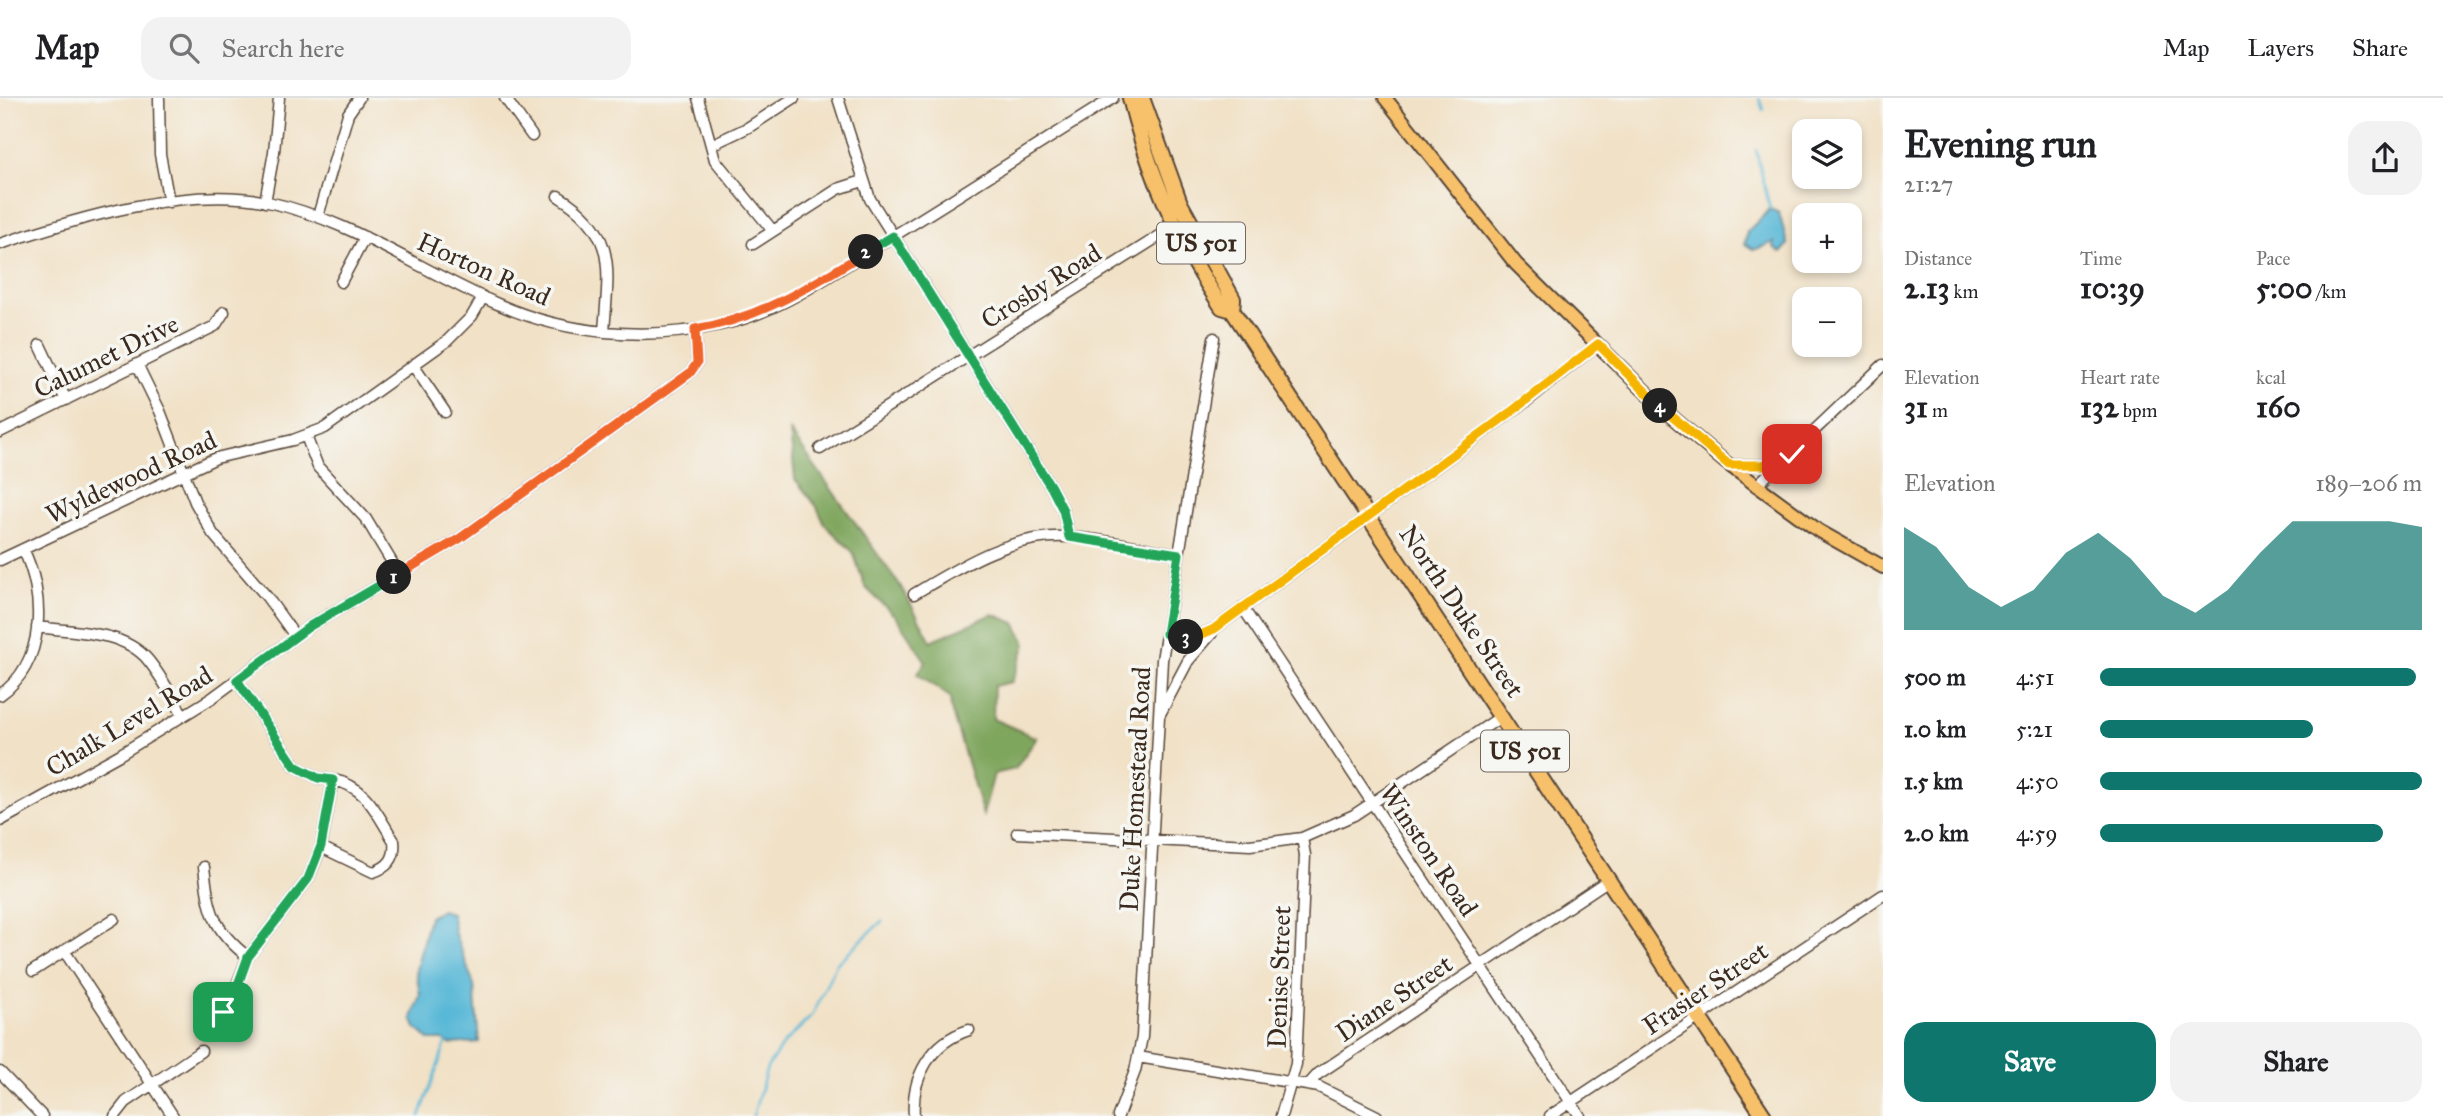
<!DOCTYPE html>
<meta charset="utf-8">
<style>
:root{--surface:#fff;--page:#f2f2f2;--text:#202124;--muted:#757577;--line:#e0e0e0;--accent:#0f766e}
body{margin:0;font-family:"IM FELL Great Primer",serif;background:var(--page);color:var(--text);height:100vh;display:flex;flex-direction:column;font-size:26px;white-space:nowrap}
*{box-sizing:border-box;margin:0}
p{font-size:23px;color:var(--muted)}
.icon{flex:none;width:38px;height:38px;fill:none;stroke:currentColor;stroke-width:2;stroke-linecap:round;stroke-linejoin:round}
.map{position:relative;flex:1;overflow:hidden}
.side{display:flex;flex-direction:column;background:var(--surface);width:560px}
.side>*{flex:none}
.tools{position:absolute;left:1792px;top:21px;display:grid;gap:14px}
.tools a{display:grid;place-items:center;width:70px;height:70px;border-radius:14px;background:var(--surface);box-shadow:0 4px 10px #0003;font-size:35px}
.pin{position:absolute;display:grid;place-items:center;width:60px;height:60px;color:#fff;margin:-30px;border-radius:14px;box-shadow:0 4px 10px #0006}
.km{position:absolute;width:35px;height:35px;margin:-18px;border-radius:50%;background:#222;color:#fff;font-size:19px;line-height:35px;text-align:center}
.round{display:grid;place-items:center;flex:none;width:74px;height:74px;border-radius:21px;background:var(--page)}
.head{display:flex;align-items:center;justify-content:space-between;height:119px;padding:0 21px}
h1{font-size:38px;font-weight:700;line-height:52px}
.figures{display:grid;grid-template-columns:repeat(3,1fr);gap:10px;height:119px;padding:7px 21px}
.figures div{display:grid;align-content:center}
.figures b{font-size:30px;font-weight:700}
.figures small{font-size:19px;font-weight:400}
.figures p{font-size:19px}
.chart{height:196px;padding:14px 21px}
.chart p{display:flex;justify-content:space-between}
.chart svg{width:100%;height:126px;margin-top:7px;fill:var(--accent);opacity:.7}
.button{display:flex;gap:14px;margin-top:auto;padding:14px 21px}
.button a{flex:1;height:80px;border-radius:21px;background:var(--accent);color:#fff;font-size:28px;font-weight:700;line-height:80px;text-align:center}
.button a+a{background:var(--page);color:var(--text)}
ul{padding:0 21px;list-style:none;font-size:23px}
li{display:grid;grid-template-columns:112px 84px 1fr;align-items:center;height:52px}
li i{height:18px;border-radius:9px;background:var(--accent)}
header{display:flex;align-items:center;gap:42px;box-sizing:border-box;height:98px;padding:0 35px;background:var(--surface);border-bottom:2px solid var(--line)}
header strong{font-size:33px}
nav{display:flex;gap:38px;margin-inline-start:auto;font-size:24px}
.search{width:490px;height:63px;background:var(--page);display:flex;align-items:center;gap:18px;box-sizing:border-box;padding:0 24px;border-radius:21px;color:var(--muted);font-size:26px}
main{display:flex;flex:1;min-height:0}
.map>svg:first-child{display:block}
</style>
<header>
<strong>Map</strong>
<div class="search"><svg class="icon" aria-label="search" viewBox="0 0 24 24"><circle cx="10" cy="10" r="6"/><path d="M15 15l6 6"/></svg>Search here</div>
<nav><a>Map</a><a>Layers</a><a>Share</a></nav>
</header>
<main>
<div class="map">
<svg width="1883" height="1018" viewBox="0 0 1883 1018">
<rect width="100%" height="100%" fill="#f6f6f2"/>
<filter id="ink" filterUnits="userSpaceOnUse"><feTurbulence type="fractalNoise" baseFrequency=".0143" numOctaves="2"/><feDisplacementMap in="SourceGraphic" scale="14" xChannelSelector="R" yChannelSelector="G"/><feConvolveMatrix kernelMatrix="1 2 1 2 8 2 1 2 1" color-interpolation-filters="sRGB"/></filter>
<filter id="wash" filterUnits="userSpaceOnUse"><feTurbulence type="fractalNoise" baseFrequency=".00686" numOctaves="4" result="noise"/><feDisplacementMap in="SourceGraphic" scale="28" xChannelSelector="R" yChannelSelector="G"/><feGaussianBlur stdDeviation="1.57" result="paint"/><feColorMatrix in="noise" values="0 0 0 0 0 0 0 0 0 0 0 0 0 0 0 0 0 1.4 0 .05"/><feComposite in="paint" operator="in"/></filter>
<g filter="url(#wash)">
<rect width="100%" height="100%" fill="#f1e1c6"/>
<!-- forest -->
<path fill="#7fa65d" stroke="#5d683e" stroke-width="2" d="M 790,333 L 903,492 L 931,543 L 993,516 L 1015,525 L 1026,546 L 1012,584 L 994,588 L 993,621 L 1037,640 L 1015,671 L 994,676 L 983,717 L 951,611 L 950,599 L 917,576 L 926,564 L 896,519 L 865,489 L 853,454 L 825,427 L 817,409 L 795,381 Z"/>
<!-- water -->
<path fill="#59b8d7" stroke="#4a717a" stroke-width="2" d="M 1770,111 L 1779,115 L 1788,147 L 1781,155 L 1773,149 L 1774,144 L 1754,152 L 1745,146 L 1747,134 Z
M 442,812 L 451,815 L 455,836 L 474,887 L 479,944 L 450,946 L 443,942 L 429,942 L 416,930 L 412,920 L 420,897 L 416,872 L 429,819 Z"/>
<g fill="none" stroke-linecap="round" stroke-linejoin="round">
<!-- stream -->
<path stroke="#59b8d7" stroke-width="2.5" d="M 1759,0 L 1763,12
M 1756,52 L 1770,111
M 420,1018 L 447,942
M 753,1018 L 767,970 L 783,946 L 812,918 L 836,866 L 882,823"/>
</g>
</g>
<g filter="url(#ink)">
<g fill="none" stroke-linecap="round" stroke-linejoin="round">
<defs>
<path id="minor" d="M 159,0 L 160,56 L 169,104
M 505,0 L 532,38
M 698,0 L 715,62 L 773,133
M 838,0 L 870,101 L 1051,389 L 1063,412 L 1069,439
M 711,47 L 749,29 L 794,0
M 558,98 C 619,135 608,173 604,234
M 265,104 L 274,54 L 279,0
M 318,118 L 348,16 L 359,0
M 0,146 C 78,120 186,87 268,104 C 352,122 422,174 500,207 C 568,237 648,243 720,227 C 778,215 827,179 877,148 C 956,100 1034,49 1113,0
M 753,146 L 838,91 L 863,83
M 341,184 L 365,139
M 40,247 L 66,302
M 137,266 L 160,313 L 195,404 L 213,436 L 267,499 L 295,538
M 413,267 L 445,314
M 0,334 L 215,228 L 224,214
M 306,338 L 318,369 L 366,421 L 399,476
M 820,351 L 1177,127
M 1729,367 L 1763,367 L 1785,359
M 1756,388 L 1883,267
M 0,462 L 216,360 L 293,342 L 325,330 L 447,243 L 472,218 L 483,199
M 914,496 C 961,468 1011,436 1068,439 C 1105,441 1142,450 1179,456
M 1243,510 L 1580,1018
M 37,529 C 73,534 123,532 148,562 C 162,579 172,599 183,617
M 1166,536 L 1196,539 L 1214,531 L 1532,299 L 1598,246
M 0,597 C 46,564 46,497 23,451
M 1160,616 L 1188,563 L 1212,535
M 0,723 L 119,657 L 212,600 L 310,528 L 459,441 L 690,275 L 697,265 L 695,231
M 1017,735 L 1250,747 L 1302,740 L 1354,717 L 1502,618
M 321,749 L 373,774 C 389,769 396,760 394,743 C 377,716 367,688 333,682
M 204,769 C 209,812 212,831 248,859
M 65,854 L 173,1018
M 33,873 L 114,821
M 210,929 L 216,919 L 227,912 L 248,859 L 308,781 L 321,749 L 333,682 L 318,680 L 295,668 L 237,582
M 1138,959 L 1319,989 L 1377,1018
M 0,974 L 42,1018
M 1308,987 L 1318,976 L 1610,781
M 115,1018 L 126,1004 L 201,953
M 914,1018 C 911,979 931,944 969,932
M 1118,1018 L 1135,973 L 1142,939 L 1162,562 L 1214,240
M 1281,1018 L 1296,966 L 1305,757 L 1302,740
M 1550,1018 L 1883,797"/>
<path id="major" d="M 1385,0 L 1516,166 L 1664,312 L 1725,364 L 1819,433 L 1883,469"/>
<path id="highway" d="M 1130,0 C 1148,73 1180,146 1222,209 L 1232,212
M 1142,0 L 1180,105 L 1233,201 L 1232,212 L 1764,1018"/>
</defs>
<!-- minor casing -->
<use href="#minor" stroke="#564537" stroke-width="13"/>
<!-- major casing -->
<use href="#major" stroke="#564537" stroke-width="16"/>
<!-- highway casing -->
<use href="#highway" stroke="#564537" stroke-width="18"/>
<!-- minor -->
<use href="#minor" stroke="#fff" stroke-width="10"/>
<!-- major -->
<use href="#major" stroke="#f7c06b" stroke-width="12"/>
<!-- highway -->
<use href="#highway" stroke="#f7c06b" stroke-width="14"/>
</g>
</g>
<g fill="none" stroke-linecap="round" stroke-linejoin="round" filter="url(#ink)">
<defs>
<path id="split-1" d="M 223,914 L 233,900 L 248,859 L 308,781 L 321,748 L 333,682 L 318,680 L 295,668 L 237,582 L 310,528 L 394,479"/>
<path id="split-2" d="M 394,479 L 459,441 L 690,275 L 697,265 L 695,231 C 760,221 811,188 866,154"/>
<path id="split-3" d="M 866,154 L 893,138 L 1051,389 L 1063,412 L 1069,439 L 1179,456 L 1166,536 L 1186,539"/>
<path id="split-4" d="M 1186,539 L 1196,539 L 1214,531 L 1511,314 L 1598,246 L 1660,308"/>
<path id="split-5" d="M 1660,308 L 1729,367 L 1763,367 L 1792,356"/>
</defs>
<!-- split-1 casing -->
<use href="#split-1" stroke="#fff" stroke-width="14"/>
<!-- split-2 casing -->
<use href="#split-2" stroke="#fff" stroke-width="14"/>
<!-- split-3 casing -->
<use href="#split-3" stroke="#fff" stroke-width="14"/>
<!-- split-4 casing -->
<use href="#split-4" stroke="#fff" stroke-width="14"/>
<!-- split-5 casing -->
<use href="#split-5" stroke="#fff" stroke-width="14"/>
<!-- split-1 -->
<use href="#split-1" stroke="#22a559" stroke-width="9"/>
<!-- split-2 -->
<use href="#split-2" stroke="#f0652b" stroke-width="9"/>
<!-- split-3 -->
<use href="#split-3" stroke="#22a559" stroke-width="9"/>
<!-- split-4 -->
<use href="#split-4" stroke="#f5b400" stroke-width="9"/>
<!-- split-5 -->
<use href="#split-5" stroke="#f5b400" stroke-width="9"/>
</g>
<g text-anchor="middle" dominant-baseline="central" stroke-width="7" stroke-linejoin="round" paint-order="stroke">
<!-- shield labels -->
<g fill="#f6f6f2" stroke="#73675e" stroke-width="2">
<rect x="1157" y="124.5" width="88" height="41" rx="5"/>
<rect x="1481" y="632.5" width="88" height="41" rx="5"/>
</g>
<g font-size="24" font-weight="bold" fill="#3b2a1e">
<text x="1201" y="145">US 501</text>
<text x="1525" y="653">US 501</text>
</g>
<!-- street labels -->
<g font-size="26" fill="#3b2a1e" stroke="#f6f6f2">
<text transform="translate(484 171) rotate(24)">Horton Road</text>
<text transform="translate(1041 188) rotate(-32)">Crosby Road</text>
<text transform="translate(106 258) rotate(-26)">Calumet Drive</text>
<text transform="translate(131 379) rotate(-25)">Wyldewood Road</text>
<text transform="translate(1462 513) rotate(56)">North Duke Street</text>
<text transform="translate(129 623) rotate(-31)">Chalk Level Road</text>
<text transform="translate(1135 691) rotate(-87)">Duke Homestead Road</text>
<text transform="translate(1429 752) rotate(56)">Winston Road</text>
<text transform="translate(1279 879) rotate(-88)">Denise Street</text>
<text transform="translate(1705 890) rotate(-34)">Frasier Street</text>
<text transform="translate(1394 900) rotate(-34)">Diane Street</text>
</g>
</g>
</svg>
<div class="tools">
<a><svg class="icon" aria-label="layers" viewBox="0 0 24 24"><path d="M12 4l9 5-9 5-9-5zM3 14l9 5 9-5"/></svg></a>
<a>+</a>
<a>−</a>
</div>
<div class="pin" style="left:223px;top:914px;background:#1e9e55"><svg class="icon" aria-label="arrive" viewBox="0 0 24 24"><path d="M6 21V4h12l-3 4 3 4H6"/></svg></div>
<div class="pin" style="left:1792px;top:356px;background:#d93025"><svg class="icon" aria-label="check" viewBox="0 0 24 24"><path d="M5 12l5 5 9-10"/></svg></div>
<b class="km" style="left:394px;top:479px">1</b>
<b class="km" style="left:866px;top:154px">2</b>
<b class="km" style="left:1186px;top:539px">3</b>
<b class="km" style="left:1660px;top:308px">4</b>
</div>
<section class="side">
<div class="head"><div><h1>Evening run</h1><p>21:27</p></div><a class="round"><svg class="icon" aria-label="share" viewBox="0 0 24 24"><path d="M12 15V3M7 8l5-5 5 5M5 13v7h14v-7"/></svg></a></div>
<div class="figures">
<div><p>Distance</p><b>2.13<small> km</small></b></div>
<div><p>Time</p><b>10:39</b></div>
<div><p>Pace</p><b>5:00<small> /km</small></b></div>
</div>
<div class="figures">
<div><p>Elevation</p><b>31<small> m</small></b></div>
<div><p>Heart rate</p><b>132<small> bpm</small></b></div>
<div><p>kcal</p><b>160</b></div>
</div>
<div class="chart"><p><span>Elevation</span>189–206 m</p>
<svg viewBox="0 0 160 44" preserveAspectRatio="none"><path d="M0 44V8L10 15L20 29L30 36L40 30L50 17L60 10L70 19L80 32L90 38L100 30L110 17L120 6L130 6L140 6L150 6L160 8V44z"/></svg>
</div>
<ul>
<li><b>500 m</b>4:51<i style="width:98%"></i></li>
<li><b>1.0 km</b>5:21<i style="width:66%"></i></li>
<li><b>1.5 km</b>4:50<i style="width:100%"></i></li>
<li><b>2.0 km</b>4:59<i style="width:88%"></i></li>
</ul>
<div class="button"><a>Save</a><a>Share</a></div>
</section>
</main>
